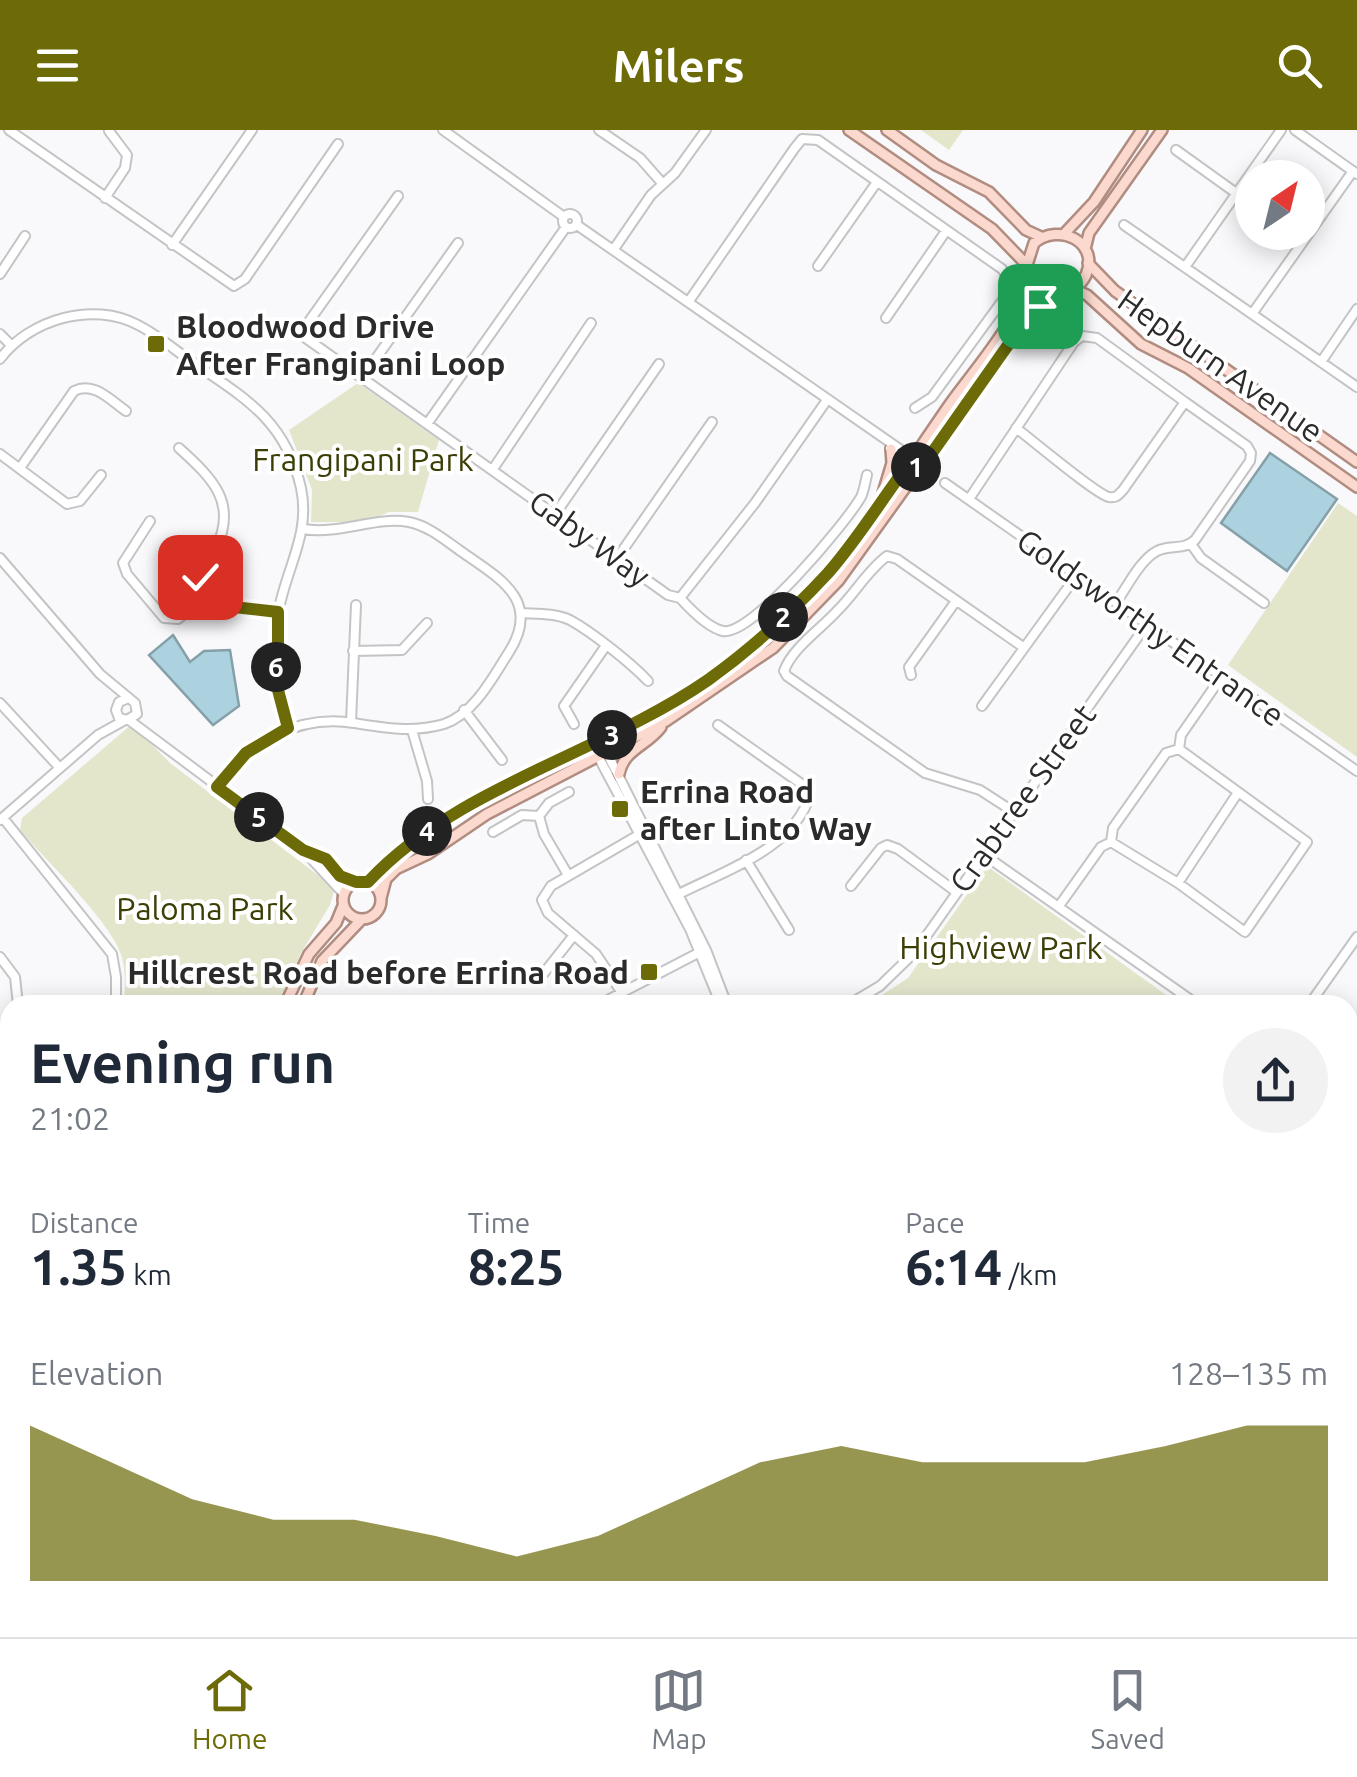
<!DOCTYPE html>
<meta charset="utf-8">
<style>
:root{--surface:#fff;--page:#f2f2f3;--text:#1f2937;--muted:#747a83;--line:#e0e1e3;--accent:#6c6b08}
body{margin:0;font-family:Ubuntu,sans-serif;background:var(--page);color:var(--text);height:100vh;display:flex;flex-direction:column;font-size:38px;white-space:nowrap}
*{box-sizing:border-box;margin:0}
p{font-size:32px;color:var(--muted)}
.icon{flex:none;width:55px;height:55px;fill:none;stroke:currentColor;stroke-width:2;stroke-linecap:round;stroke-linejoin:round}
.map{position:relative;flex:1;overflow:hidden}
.panel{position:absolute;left:0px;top:865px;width:1358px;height:642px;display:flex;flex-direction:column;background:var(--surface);border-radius:30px 30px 0 0;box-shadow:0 5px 25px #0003}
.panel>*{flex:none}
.needle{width:65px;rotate:35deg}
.fabs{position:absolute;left:1235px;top:30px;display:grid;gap:20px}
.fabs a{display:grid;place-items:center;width:90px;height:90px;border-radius:50%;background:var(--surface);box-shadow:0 5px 25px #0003;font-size:50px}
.pin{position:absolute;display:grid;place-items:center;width:85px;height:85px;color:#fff;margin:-42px;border-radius:20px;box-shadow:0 5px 15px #0006}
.km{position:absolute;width:50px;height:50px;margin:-25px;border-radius:50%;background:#222;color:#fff;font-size:28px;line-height:50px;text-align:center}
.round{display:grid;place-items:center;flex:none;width:105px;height:105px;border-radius:52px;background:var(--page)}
.headline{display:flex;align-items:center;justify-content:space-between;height:170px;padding:0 30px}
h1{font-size:55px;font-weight:700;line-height:75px}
.metrics{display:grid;grid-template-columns:repeat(3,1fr);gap:15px;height:170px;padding:10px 30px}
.metrics div{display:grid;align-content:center}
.metrics b{font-size:50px;font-weight:700}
.metrics small{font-size:28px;font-weight:400}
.metrics p{font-size:28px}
.chart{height:280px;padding:20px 30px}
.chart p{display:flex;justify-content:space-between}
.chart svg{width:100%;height:180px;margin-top:10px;fill:var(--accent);opacity:.7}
header{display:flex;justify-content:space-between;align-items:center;height:130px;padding:0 30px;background:var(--accent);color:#fff;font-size:45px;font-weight:700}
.tab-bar{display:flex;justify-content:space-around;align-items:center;height:140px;border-top:2px solid var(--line);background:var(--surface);font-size:28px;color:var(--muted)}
.tab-bar a{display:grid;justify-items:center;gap:5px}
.tab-bar .current{color:var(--accent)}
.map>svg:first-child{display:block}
</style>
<header><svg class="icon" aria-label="menu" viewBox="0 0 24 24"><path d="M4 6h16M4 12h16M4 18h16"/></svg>Milers<svg class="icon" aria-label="search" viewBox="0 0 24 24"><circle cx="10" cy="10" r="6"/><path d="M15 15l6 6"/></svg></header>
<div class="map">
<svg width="1357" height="1507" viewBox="0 0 1357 1507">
<rect width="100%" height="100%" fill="#f9f9fb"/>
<!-- green -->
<path fill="#e4e6cc" d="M 921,0 L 963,0 L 949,20 Z
M 358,253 L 439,310 L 418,382 L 389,382 L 364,392 L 311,392 L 312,360 L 289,300 Z
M 1338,373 L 1357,386 L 1357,627 L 1228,535 Z
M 132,594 L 170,633 L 335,758 L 330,775 L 301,823 L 279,875 L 124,875 C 125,860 126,843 122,828 C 114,794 45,730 20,700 L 22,688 Z
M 987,736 L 1180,875 L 867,875 L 908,848 Z
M 1348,994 L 1357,1001 L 1357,1128 L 1348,1158 Z
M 10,1021 L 10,1206 L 0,1197 L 0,1023 Z
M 1353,1368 L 1357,1370 L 1357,1463 L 1348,1458 L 1348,1370 Z"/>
<!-- water -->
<path fill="#add2df" stroke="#86a0a9" stroke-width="2.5" d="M 1270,323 L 1337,369 L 1287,441 L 1221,393 Z
M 173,505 L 190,532 L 204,521 L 230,520 L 239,576 L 213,595 L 149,525 Z"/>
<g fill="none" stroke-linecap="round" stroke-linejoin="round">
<defs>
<path id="minor" d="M 9,0 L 234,156 L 245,149 L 338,14
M 443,0 L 564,87
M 599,0 L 640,28 L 662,53
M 1295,0 L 1357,44
M 1176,20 L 1236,63
M 398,66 L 300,204 L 668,465 L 680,468 L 755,373 L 827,270
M 105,68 L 125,38 L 127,25 L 109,1
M563 91a7 7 0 1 1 14 0a7 7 0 1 1-14 0Z
M 577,95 L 924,336
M 1124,95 L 1357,257
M 172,115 L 252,0
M 614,119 L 651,65 L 675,43 L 706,0
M 818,136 L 877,52
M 1185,137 L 1281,0
M 0,144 L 25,106
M 689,171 L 794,19 L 802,9 L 818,10 L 1002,139 L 1010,150 L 1008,163 L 932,267 L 915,278
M 1252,184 L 1353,41
M 886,188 L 946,101
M 0,204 L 12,216
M 0,229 C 30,189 93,171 138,195 C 158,205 176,221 195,234 C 247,269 286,292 301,358 C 311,405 285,440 278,484 C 271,522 276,561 288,597
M 1321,232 L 1357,179
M 362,248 L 458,113
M 427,294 L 566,97
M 179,318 C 212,348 239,373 215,420 C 205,439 197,452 198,473
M 890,318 L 921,340
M 0,324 L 67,374 L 80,371 L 101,345
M 20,338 L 74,261 C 94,251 110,270 126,281
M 493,339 L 591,193
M 945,353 L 1357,641
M 969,369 L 1074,212 L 1082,206 L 1097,208 L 1185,272 L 1123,360 C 1118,365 1117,368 1109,367 C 1097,365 1032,310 1016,298
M 556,383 L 659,234
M 150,391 L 123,433 L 127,444 L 164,488 L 178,489 L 198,473 L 278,482
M 1191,414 L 1201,428 L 1264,473
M 618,427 L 712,292
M 0,428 L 100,544 L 135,573 L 137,584 L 127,590 L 119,588 L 116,580 L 119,572 L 126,569
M 680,468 C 690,479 708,498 723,501 C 751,507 846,393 861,367 C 864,361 865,353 867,345
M 1116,473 C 1127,457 1140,430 1157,421 C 1170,414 1183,421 1195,410 L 1250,331 L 1251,323 L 1247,316 L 1185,272
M 521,483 C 537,484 555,483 570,490 C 592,502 631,533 648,551
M 353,521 L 402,520 L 427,493
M 911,545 L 909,537 L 956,471
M 0,573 L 59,637
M 982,576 L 1077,445
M 464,580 L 502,630
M 129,590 L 303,720 L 344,764
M 351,592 L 356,475
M 574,594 L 564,576 L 605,517
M 412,600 L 427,651 L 428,669
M 601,611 L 706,820 L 727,875
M 592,615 L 690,799 L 721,875
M 217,657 C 247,612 299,584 354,593 C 384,598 413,603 444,594 C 474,584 493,547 509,522 C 542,470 499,448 462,422 C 446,411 429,396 409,392 C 375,386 341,405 303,399
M 1014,682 L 980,660 L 925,643 L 787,546 L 784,541 C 793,517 821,499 838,480 C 855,463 868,440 887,426 L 897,429 L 1023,517
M 539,686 L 544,704 L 568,745
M 3,688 L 112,824 L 116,847 L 116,875
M 0,690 L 98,605 L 125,590
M 493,702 L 522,685 L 539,686 L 549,673 L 569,662
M 1111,712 L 1113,698 L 1166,623 L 1179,619
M 307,721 C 327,729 336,745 356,752
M 983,724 L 1198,875
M 746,730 L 789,800
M 1178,753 L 1237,664
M 851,756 L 881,718 L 887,715 L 898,719 L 955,761
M 673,767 C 720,742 793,721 810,665 L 803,655 L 718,595
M 1059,776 L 1101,717 L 1111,712 L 1178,753 L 1245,802 L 1307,712 L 1179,619 L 1181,605 L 1222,546
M 0,827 L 15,847 L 18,875
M 544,843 L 574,805
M 622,863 L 596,824 L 548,783 L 542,770 L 551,756 L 642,703
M 598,875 L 702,821
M 848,875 L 880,856 L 915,822 L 1147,494
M 1309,875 L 1357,807
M 0,921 L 10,915
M 1348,974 L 1357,961
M 1348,982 L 1357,989
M 0,1013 L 10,1011
M 1354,1204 L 1352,1187 L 1357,1158
M 0,1205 L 10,1215
M 0,1262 L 10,1250
M 1348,1306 L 1357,1301
M 0,1466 L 10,1454
M 440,1498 L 453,1507
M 590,1498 L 604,1507
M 876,1498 L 892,1507
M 1127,1498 L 1127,1507
M 203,1507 L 209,1498
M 724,1507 L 756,1498
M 1225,1507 L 1226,1498
M 1327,1507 L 1333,1500"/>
<path id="major" d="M 849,0 L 992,99 L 1027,135
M 887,0 L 936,35 L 989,62 L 1026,100 L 1041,107
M 1065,103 L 1094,72 L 1142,0
M 1085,119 L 1089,103 L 1162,0
M 1088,133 L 1115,161 L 1357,332
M 1074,159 L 1087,165 L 1141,214 L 1188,238 L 1357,357
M 883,363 L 892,333 L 891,319
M 619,644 C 624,619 647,616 661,597
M343 770a19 19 0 1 1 38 0a19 19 0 1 1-38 0Z
M 368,752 C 437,676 539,646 627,597 C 702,554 773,506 830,440 C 874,389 911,330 950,274 C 979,234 1016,194 1030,146
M 381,768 L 386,749 L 396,739 L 428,724 L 487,684 L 666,591 L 773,518 L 839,450 L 1025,191 C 1034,182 1043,172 1054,166 C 1067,159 1079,160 1086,145 C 1100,112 1059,92 1034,113 L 1027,135 L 1035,153 L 1058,164
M 285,875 L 309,824 L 336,793 L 343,776
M 303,875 L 322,831 L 361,790
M 0,1496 L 15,1507
M 113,1507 L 120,1498
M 135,1507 L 140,1498"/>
</defs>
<!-- minor casing -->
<use href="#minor" stroke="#c3c4c5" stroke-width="12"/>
<!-- major casing -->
<use href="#major" stroke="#b18c80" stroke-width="14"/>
<!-- minor -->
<use href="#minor" stroke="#fff" stroke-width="8"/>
<!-- major -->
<use href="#major" stroke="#fbd9ce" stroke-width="9"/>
</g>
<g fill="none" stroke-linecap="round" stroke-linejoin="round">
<defs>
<path id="route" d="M 200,447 L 198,473 L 278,482 L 278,560 L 288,598 L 246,623 L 217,657 L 303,720 L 326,729 L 340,746 L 356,752 L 368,752 C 457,656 601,624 708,550 C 751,519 792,482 828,443 C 858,409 882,369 910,332 L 920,340 L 1025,191 L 1040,176"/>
</defs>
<!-- route casing -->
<use href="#route" stroke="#fff" stroke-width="20"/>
<!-- route -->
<use href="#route" stroke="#6c6b08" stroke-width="12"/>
</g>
<!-- markers -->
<g fill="#6c6b08" stroke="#fff" stroke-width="4">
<rect x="146" y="204" width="20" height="20" rx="5"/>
<rect x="610" y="669" width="20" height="20" rx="5"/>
<rect x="639" y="832" width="20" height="20" rx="5"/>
</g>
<g text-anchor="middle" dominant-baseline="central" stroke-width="8" stroke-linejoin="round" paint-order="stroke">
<!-- poi labels -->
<g font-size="32" font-weight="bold" fill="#2b2b2c" stroke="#fff" text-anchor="start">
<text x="176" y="196">Bloodwood Drive<tspan x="176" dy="37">After Frangipani Loop</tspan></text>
<text x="640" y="661">Errina Road<tspan x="640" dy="37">after Linto Way</tspan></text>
<text x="629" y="842" text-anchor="end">Hillcrest Road before Errina Road</text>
</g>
<!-- street labels -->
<g font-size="32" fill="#2b2b2c" stroke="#fff">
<text transform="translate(1221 235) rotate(35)">Hepburn Avenue</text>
<text transform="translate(590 408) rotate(36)">Gaby Way</text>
<text transform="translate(1151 497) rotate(35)">Goldsworthy Entrance</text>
<text transform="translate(1022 668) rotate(-54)">Crabtree Street</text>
</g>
<!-- park labels -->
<g font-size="32" fill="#3d3e06" stroke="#fff">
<text x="363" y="329">Frangipani Park</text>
<text x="205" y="778">Paloma Park</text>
<text x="1001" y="817">Highview Park</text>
</g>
</g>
</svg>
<div class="fabs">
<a><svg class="needle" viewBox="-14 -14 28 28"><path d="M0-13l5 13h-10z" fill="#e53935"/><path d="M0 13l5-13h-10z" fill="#747a83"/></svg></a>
</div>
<div class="pin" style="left:1040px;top:176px;background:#1e9e55"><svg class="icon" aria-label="arrive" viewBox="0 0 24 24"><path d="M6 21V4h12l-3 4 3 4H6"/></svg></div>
<div class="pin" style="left:200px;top:447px;background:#d93025"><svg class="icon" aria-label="check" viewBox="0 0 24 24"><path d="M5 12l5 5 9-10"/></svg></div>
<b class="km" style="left:916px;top:337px">1</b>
<b class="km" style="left:783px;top:487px">2</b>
<b class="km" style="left:612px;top:605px">3</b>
<b class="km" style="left:427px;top:701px">4</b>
<b class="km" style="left:259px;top:687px">5</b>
<b class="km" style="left:276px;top:537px">6</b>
<section class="panel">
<div class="headline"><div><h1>Evening run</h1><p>21:02</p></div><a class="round"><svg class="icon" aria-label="share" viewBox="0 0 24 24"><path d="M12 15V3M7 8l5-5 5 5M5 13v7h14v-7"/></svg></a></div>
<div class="metrics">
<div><p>Distance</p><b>1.35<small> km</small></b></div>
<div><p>Time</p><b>8:25</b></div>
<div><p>Pace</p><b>6:14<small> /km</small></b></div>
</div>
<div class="chart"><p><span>Elevation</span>128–135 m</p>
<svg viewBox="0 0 160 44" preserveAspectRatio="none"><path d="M0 44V6L10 15L20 24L30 29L40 29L50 33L60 38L70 33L80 24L90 15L100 11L110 15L120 15L130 15L140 11L150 6L160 6V44z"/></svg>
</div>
</section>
</div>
<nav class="tab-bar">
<a class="current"><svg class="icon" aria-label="home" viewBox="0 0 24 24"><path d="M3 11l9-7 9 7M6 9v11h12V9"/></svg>Home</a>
<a><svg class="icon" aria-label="map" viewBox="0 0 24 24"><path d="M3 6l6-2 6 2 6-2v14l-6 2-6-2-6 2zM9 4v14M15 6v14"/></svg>Map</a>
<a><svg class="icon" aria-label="saved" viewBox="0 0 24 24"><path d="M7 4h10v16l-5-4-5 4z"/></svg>Saved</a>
</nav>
